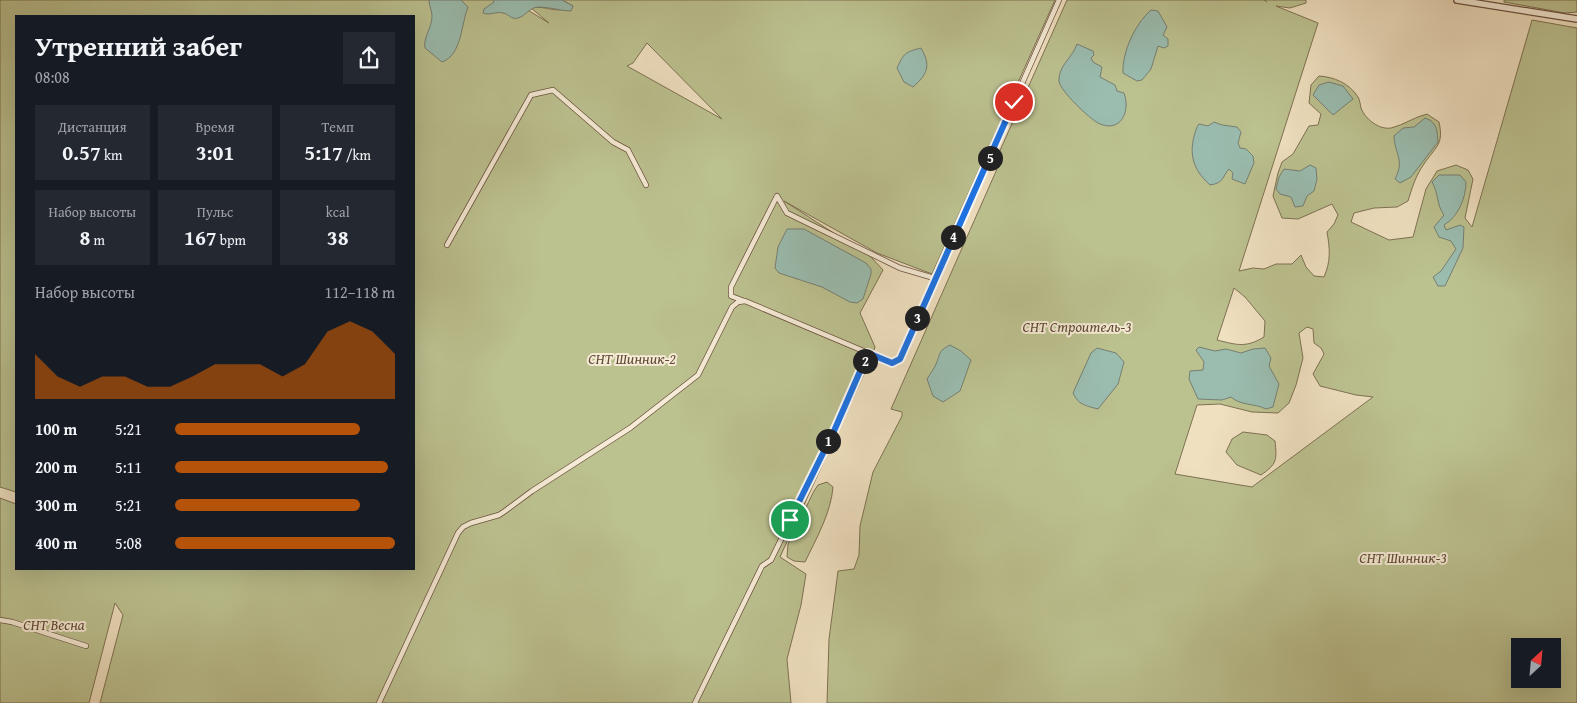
<!DOCTYPE html>
<html lang="ru">
<meta charset="utf-8">
<style>
:root{--surface:#171b24;--page:#242831;--text:#f1f3f6;--muted:#9ea1a6;--accent:#b45309}
body{margin:0;font-family:"Gentium Book Plus",serif;background:var(--page);color:var(--text);height:100vh;display:flex;flex-direction:column;font-size:19px;white-space:nowrap}
*{box-sizing:border-box;margin:0}
p{font-size:16px;color:var(--muted)}
.icon{flex:none;width:28px;height:28px;fill:none;stroke:currentColor;stroke-width:2;stroke-linecap:round;stroke-linejoin:round}
.map{position:relative;flex:1;overflow:hidden}
.details{position:absolute;left:15px;top:15px;width:400px;height:555px;display:flex;flex-direction:column;background:var(--surface);border-radius:0px;box-shadow:0 5px 20px #0002}
.details>*{flex:none}
.needle{width:32px;rotate:26deg}
.buttons{position:absolute;left:1511px;top:638px;display:grid;gap:10px}
.buttons a{display:grid;place-items:center;width:50px;height:50px;border-radius:0px;background:var(--surface);box-shadow:0 5px 20px #0002;font-size:25px}
.pin{position:absolute;display:grid;place-items:center;width:42px;height:42px;color:#fff;margin:-21px;border:2px solid #fff;border-radius:50%;box-shadow:0 1px 5px #0007}
.km{position:absolute;width:25px;height:25px;margin:-12px;border-radius:50%;background:#222;color:#fff;font-size:14px;line-height:25px;text-align:center}
.round{display:grid;place-items:center;flex:none;width:52px;height:52px;border-radius:0px;background:var(--page)}
.overview{display:flex;align-items:center;justify-content:space-between;height:85px;padding:0 20px}
h1{font-size:28px;font-weight:800;line-height:38px}
.figures{display:grid;grid-template-columns:repeat(3,1fr);gap:8px;height:85px;padding:5px 20px}
.figures div{display:grid;align-content:center;border-radius:0px;background:var(--page);text-align:center}
.figures b{font-size:21px;font-weight:800}
.figures small{font-size:14px;font-weight:400}
.figures p{font-size:14px}
.chart{height:140px;padding:10px 20px}
.chart p{display:flex;justify-content:space-between}
.chart svg{width:100%;height:90px;margin-top:5px;fill:var(--accent);opacity:.7}
ul{padding:0 20px;list-style:none;font-size:16px}
li{display:grid;grid-template-columns:80px 60px 1fr;align-items:center;height:38px}
li i{height:12px;border-radius:6px;background:var(--accent)}
.map>svg:first-child{display:block}
</style>
<div class="map">
<svg width="1577" height="703" viewBox="0 0 1577 703">
<rect width="100%" height="100%" fill="#efe0c0"/>
<filter id="stains"><feTurbulence type="fractalNoise" baseFrequency=".004" numOctaves="4"/><feColorMatrix values="0 0 0 0 .2 0 0 0 0 .09 0 0 0 0 .02 0 0 0 .5 -.17"/></filter>
<radialGradient id="worn" r=".72"><stop offset=".6" stop-color="#630" stop-opacity="0"/><stop offset="1" stop-color="#630" stop-opacity=".3"/></radialGradient>
<!-- green -->
<path fill="#bcc190" stroke="#7e7152" fill-rule="evenodd" d="M 0,0 L 511,0 L 549,23 L 531,8 C 549,5 555,15 573,6 L 562,0 L 1055,0 L 932,274 L 877,253 L 784,201 L 871,257 L 883,270 L 860,313 L 875,347 L 871,359 L 780,557 L 806,574 L 801,605 L 787,659 L 791,703 L 100,703 L 123,615 L 115,603 L 89,703 L 0,703 L 0,498 L 16,504 L 16,569 L 414,569 L 414,16 L 16,16 L 16,492 L 0,487 ZM 647,43 L 722,119 L 627,66 L 633,63 Z
M 1067,0 L 1264,0 L 1267,2 L 1265,0 L 1306,0 L 1306,3 L 1290,8 L 1276,6 L 1318,23 L 1239,271 L 1253,268 L 1264,269 L 1276,264 L 1292,264 L 1301,255 L 1306,267 L 1314,276 L 1324,277 C 1331,261 1330,249 1327,232 L 1334,224 L 1338,215 L 1332,204 L 1298,219 L 1282,218 L 1273,196 L 1278,173 L 1282,162 L 1293,154 L 1309,126 L 1318,125 L 1321,114 L 1309,103 L 1311,85 L 1319,76 C 1334,77 1349,83 1358,97 C 1360,100 1360,104 1361,108 C 1365,119 1379,130 1391,128 C 1404,125 1414,117 1427,114 L 1439,122 C 1444,145 1436,146 1424,164 C 1416,175 1412,188 1408,201 L 1397,207 L 1374,208 L 1354,213 L 1351,222 L 1389,240 L 1413,237 L 1426,189 L 1437,171 L 1456,165 L 1468,170 L 1473,179 L 1465,218 L 1472,227 L 1532,20 L 1577,28 L 1577,703 L 827,703 L 829,639 L 838,571 L 854,569 L 859,555 L 860,526 L 873,472 L 902,416 L 902,412 L 891,409 L 997,169 L 994,164 ZM 1234,288 L 1245,297 L 1265,321 L 1264,337 C 1246,348 1237,345 1217,340 ZM 1307,327 L 1313,329 L 1314,343 L 1321,348 L 1324,354 L 1313,374 L 1320,386 L 1356,395 L 1373,397 L 1252,487 L 1175,474 L 1197,405 L 1220,404 L 1252,412 L 1278,413 L 1289,403 L 1296,385 L 1303,358 L 1299,333 ZM 1520,646 L 1552,646 L 1552,679 L 1520,679 Z
M 1504,0 L 1577,0 L 1577,12 L 1565,13 L 1504,2 Z
M 1243,432 L 1267,435 L 1275,441 C 1277,460 1277,464 1261,475 L 1237,465 L 1226,452 L 1232,439 Z
M 827,482 L 833,487 C 831,513 816,539 805,562 L 794,561 L 787,557 L 788,544 L 814,491 L 818,485 Z"/>
<!-- water -->
<path fill="#9abdb0" stroke="#767f72" d="M 429,0 L 461,0 L 468,7 C 461,24 462,55 442,62 L 425,48 C 423,37 432,28 432,16 C 432,11 429,5 429,0 Z
M 493,0 L 562,0 L 573,6 L 571,11 C 560,11 550,7 539,7 C 529,7 526,16 518,18 C 511,20 509,14 503,13 C 496,11 490,16 483,13 L 484,9 L 494,2 Z
M 1151,10 L 1158,11 L 1167,27 L 1163,35 L 1168,39 L 1168,46 L 1164,48 L 1158,46 L 1151,69 L 1142,80 L 1137,81 L 1123,73 C 1122,52 1135,24 1151,10 Z
M 1077,44 L 1093,51 L 1094,55 L 1091,58 L 1093,62 L 1102,67 L 1100,77 L 1115,85 L 1117,91 L 1124,93 C 1131,112 1120,134 1098,123 C 1089,118 1060,91 1059,81 C 1058,66 1073,57 1077,44 Z
M 921,48 C 931,65 928,74 913,87 L 904,82 L 897,68 C 904,53 905,52 921,48 Z
M 1329,82 L 1343,86 L 1353,99 L 1333,115 L 1313,95 L 1319,85 Z
M 1425,118 C 1437,122 1437,130 1438,142 L 1411,177 L 1400,183 L 1395,179 C 1405,159 1395,156 1394,136 L 1403,128 L 1414,127 Z
M 1214,122 L 1222,125 L 1237,127 L 1241,132 L 1238,143 L 1240,148 L 1246,149 L 1253,156 L 1254,163 L 1245,184 L 1232,179 L 1233,173 L 1229,169 C 1222,177 1224,183 1210,185 C 1191,168 1188,151 1197,127 L 1199,124 L 1208,126 Z
M 1310,165 L 1316,168 L 1317,179 L 1314,191 L 1307,196 L 1303,206 L 1295,207 L 1291,197 L 1280,194 L 1276,189 L 1279,177 L 1284,169 L 1300,171 Z
M 1439,175 L 1460,175 L 1466,182 C 1466,198 1458,217 1444,225 L 1446,230 L 1460,225 L 1464,227 L 1463,248 L 1445,286 L 1438,286 L 1433,277 L 1441,271 L 1456,249 L 1451,241 L 1439,237 L 1434,227 L 1444,215 C 1436,204 1439,194 1432,182 Z
M 787,229 L 804,229 L 866,263 L 871,269 L 871,274 L 863,299 L 857,303 L 850,302 L 822,287 L 779,273 L 775,268 L 778,247 Z
M 950,345 L 961,351 L 971,360 L 960,391 L 943,402 L 933,396 L 927,379 C 930,374 934,369 936,364 C 941,353 937,352 950,345 Z
M 1199,347 L 1215,351 L 1226,349 L 1241,353 L 1253,349 L 1265,348 L 1271,358 L 1269,366 L 1279,384 L 1273,407 L 1266,409 C 1254,403 1241,406 1231,397 L 1222,400 L 1198,399 L 1189,379 L 1190,371 L 1203,370 L 1204,362 L 1196,350 Z
M 1097,348 L 1116,353 L 1124,362 L 1118,384 L 1098,409 C 1087,406 1078,405 1073,393 L 1091,353 Z"/>
<g fill="none" stroke-linecap="round" stroke-linejoin="round">
<defs>
<path id="minor" d="M 447,245 L 531,95 L 553,90 L 613,142 L 628,150 L 646,185
M 744,301 L 731,296 L 731,287 L 777,196 L 787,213 L 900,268 L 934,278
M 0,620 L 12,622 L 86,646
M 379,703 L 458,533 L 463,527 L 471,523 L 499,515 L 505,511 L 532,491 L 630,428 L 698,375 L 732,307 L 738,302 L 745,301 L 892,363 L 900,359 L 1059,0
M 695,703 L 762,566 L 771,560 L 834,431 L 868,353"/>
<path id="tertiary" d="M 1457,0 L 1577,19"/>
</defs>
<!-- minor casing -->
<use href="#minor" stroke="#6c5140" stroke-width="6"/>
<!-- tertiary casing -->
<use href="#tertiary" stroke="#6c5140" stroke-width="8"/>
<!-- minor -->
<use href="#minor" stroke="#f5ebd6" stroke-width="4.5"/>
<!-- tertiary -->
<use href="#tertiary" stroke="#f5ebd6" stroke-width="5.5"/>
</g>
<g fill="none" stroke-linecap="round" stroke-linejoin="round">
<defs>
<path id="route" d="M 790,520 L 834,431 L 868,353 L 892,363 L 900,359 L 1014,102"/>
</defs>
<!-- route casing -->
<use href="#route" stroke="#fff" stroke-width="10"/>
<!-- route -->
<use href="#route" stroke="#1a73e8" stroke-width="6"/>
</g>
<g text-anchor="middle" dominant-baseline="central" stroke-width="4" stroke-linejoin="round" paint-order="stroke">
<!-- park labels -->
<g font-size="15" font-style="italic" fill="#604934" stroke="#f5ebd6">
<text x="1077" y="326">СНТ Строитель-3</text>
<text x="632" y="358">СНТ Шинник-2</text>
<text x="1403" y="557">СНТ Шинник-3</text>
<text x="54" y="624">СНТ Весна</text>
</g>
</g>
<rect width="100%" height="100%" filter="url(#stains)"/>
<rect width="100%" height="100%" fill="url(#worn)"/>
</svg>
<div class="buttons">
<a><svg class="needle" viewBox="-14 -14 28 28"><path d="M0-13l5 13h-10z" fill="#e53935"/><path d="M0 13l5-13h-10z" fill="#9ea1a6"/></svg></a>
</div>
<div class="pin" style="left:790px;top:520px;background:#1e9e55"><svg class="icon" aria-label="arrive" viewBox="0 0 24 24"><path d="M6 21V4h12l-3 4 3 4H6"/></svg></div>
<div class="pin" style="left:1014px;top:102px;background:#d93025"><svg class="icon" aria-label="check" viewBox="0 0 24 24"><path d="M5 12l5 5 9-10"/></svg></div>
<b class="km" style="left:828px;top:441px">1</b>
<b class="km" style="left:865px;top:361px">2</b>
<b class="km" style="left:917px;top:318px">3</b>
<b class="km" style="left:953px;top:237px">4</b>
<b class="km" style="left:990px;top:158px">5</b>
<section class="details">
<div class="overview"><div><h1>Утренний забег</h1><p>08:08</p></div><a class="round"><svg class="icon" aria-label="share" viewBox="0 0 24 24"><path d="M12 15V3M7 8l5-5 5 5M5 13v7h14v-7"/></svg></a></div>
<div class="figures">
<div><p>Дистанция</p><b>0.57<small> km</small></b></div>
<div><p>Время</p><b>3:01</b></div>
<div><p>Темп</p><b>5:17<small> /km</small></b></div>
</div>
<div class="figures">
<div><p>Набор высоты</p><b>8<small> m</small></b></div>
<div><p>Пульс</p><b>167<small> bpm</small></b></div>
<div><p>kcal</p><b>38</b></div>
</div>
<div class="chart"><p><span>Набор высоты</span>112–118 m</p>
<svg viewBox="0 0 160 44" preserveAspectRatio="none"><path d="M0 44V22L10 33L20 38L30 33L40 33L50 38L60 38L70 33L80 27L90 27L100 27L110 33L120 27L130 11L140 6L150 11L160 22V44z"/></svg>
</div>
<ul>
<li><b>100 m</b>5:21<i style="width:84%"></i></li>
<li><b>200 m</b>5:11<i style="width:97%"></i></li>
<li><b>300 m</b>5:21<i style="width:84%"></i></li>
<li><b>400 m</b>5:08<i style="width:100%"></i></li>
</ul>
</section>
</div>
